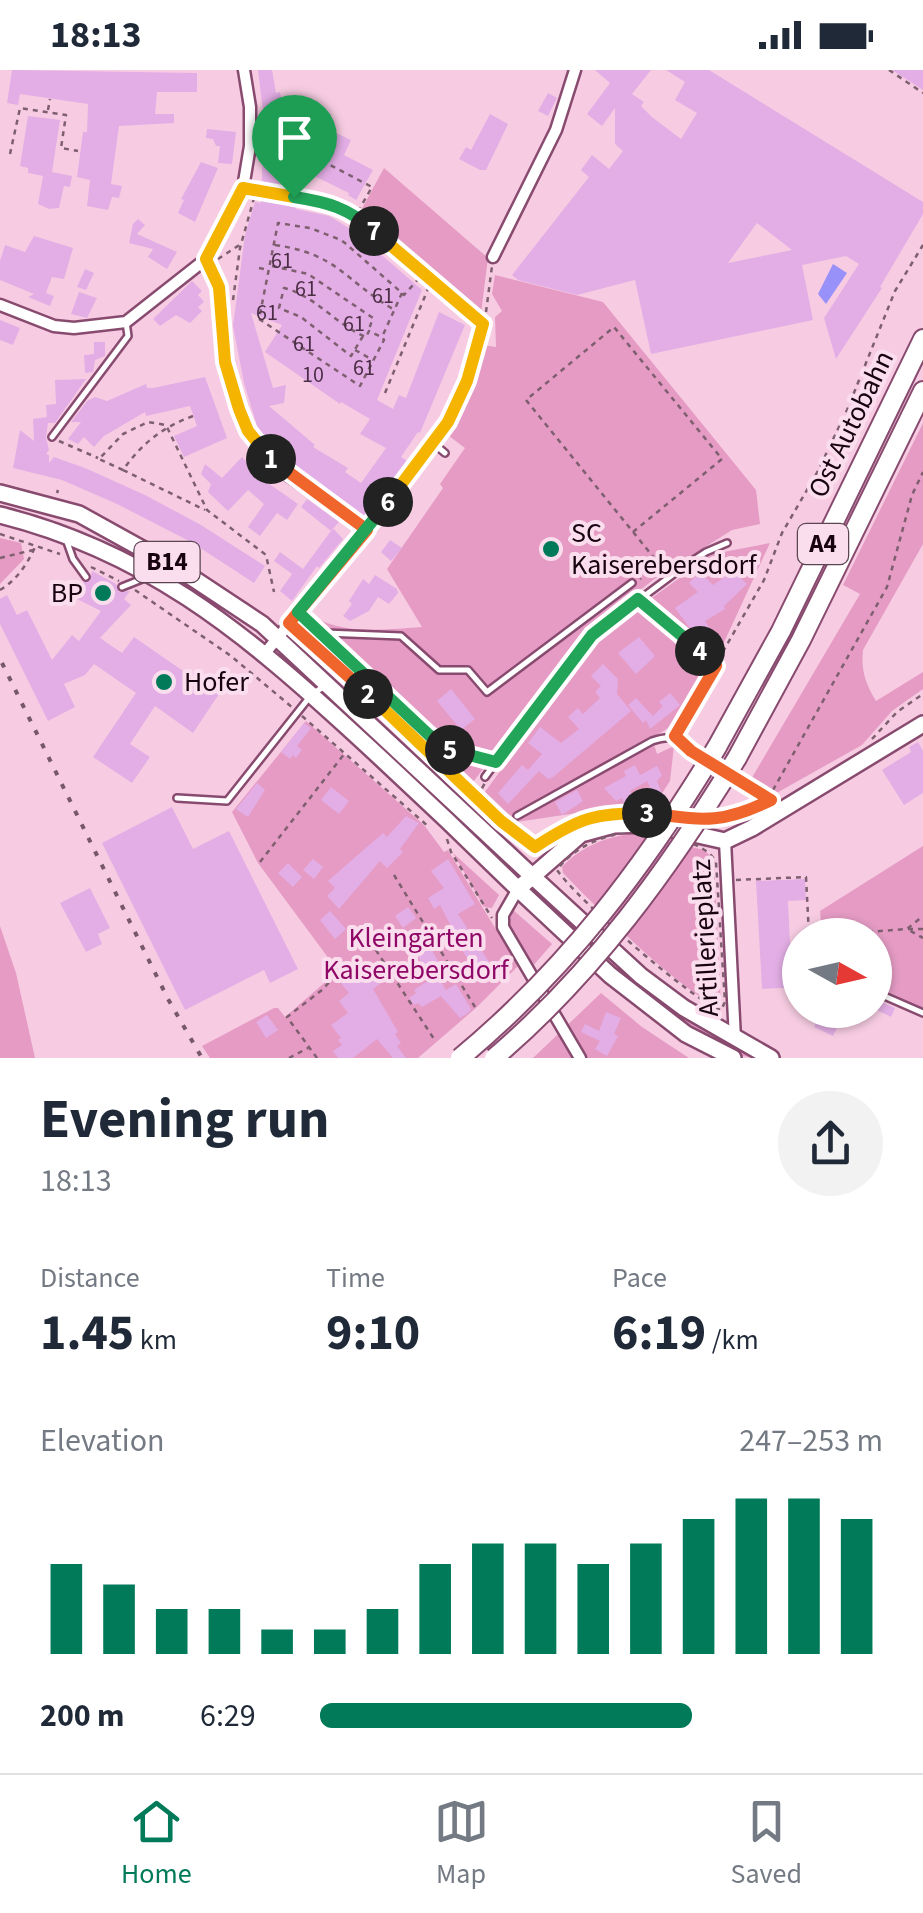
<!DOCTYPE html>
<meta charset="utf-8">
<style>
:root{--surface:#fff;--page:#f2f2f3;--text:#1f2937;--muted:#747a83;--line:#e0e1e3;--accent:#007a58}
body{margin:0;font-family:"Source Sans 3",sans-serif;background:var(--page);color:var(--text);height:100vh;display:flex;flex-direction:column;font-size:38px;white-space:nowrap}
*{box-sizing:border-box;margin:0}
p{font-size:32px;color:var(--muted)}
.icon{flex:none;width:55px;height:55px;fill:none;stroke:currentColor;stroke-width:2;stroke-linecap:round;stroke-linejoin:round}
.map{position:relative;height:988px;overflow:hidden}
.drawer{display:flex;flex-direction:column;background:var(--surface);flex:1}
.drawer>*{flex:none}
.needle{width:65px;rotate:98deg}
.tools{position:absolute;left:782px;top:848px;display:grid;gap:20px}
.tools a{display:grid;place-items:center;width:110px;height:110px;border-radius:50%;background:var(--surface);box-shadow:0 2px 8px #0004;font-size:50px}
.pin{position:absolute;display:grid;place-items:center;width:85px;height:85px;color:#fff;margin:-102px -42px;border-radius:50% 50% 50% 0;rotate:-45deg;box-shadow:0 0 10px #0007}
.pin .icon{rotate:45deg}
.km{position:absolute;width:50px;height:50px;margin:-25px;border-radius:50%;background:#222;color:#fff;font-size:28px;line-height:50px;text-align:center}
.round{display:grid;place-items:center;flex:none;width:105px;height:105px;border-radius:52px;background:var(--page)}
.head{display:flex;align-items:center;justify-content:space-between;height:170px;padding:0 40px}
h1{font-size:55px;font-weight:700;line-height:75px}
.stats{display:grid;grid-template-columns:repeat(3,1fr);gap:15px;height:170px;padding:10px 40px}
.stats div{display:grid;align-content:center}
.stats b{font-size:50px;font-weight:700}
.stats small{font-size:28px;font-weight:400}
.stats p{font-size:28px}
.chart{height:280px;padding:20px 40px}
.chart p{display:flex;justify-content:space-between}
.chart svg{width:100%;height:180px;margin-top:10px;stroke:var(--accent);stroke-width:6}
ul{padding:0 40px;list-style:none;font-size:32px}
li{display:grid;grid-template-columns:160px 120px 1fr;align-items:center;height:75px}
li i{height:25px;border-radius:12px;background:var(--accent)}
.status{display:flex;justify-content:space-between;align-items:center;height:70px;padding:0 50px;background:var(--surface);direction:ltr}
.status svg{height:28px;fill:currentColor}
.dock{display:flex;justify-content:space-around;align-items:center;height:140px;border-top:2px solid var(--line);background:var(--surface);font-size:28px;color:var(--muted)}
.dock a{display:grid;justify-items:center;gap:5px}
.dock .current{color:var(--accent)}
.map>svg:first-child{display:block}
</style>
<div class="status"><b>18:13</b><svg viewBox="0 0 49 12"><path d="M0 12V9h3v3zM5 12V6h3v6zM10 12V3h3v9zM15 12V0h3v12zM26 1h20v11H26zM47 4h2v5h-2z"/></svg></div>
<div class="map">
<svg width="923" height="988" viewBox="0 0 923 988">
<rect width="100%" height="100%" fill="#f7cce2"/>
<!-- green -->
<path fill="#e59bc4" d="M 384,98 L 488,188 L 481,243 L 471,240 L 359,144 Z
M 495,205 L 603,232 L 756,420 L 760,454 L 732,460 L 653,510 L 589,560 L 470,716 L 308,559 L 317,548 C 344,565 391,559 422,557 L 387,499 L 443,418 L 440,414 L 465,378 L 449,366 L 470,324 L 483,275 L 496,277 L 495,247 L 502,241 L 492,224 Z
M 923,353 L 923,474 L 863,580 C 861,600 865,613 876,631 L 923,602 L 923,619 L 892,641 L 862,675 L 773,725 L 750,711 L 860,524 L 843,515 Z
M 0,468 L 21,473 L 24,489 L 0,514 Z
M 770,473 L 713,596 L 678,652 L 652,668 L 657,684 L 674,676 L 670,711 L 657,731 L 510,753 L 482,726 L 590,578 L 614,555 L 713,484 Z
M 306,651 L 424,755 L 444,782 L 448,780 L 518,896 L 477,937 L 418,988 L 210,988 L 202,976 L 274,938 L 278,938 L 285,947 L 338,901 L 258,793 L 232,742 Z
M 636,763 L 704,780 L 714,789 L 721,936 C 688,930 590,831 563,803 L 562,797 C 581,776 609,766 636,763 Z
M 923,776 L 923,940 L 875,918 L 875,865 L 822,865 L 820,841 Z
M 453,783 L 499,825 L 492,838 L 484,837 Z
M 513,840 L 552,874 L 532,897 L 508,856 Z
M 0,856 L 16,903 L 35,988 L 0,988 Z
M 615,891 L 679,943 L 757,988 C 715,988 643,923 611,895 Z
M 601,923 L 642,957 L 689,988 L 533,988 Z"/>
<!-- water -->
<path fill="#9991fa" d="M 833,194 L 847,203 L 826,234 L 818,224 Z"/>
<!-- building -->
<path fill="#e3aee5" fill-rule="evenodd" d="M 12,0 L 197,3 L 197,22 L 157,22 L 155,44 L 174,44 L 174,53 L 119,56 L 111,114 L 122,116 L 119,128 L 112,127 L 108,140 L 87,136 L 90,110 L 77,107 L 83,62 L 87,62 L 88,34 L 20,24 L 18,35 L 7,33 Z
M 258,0 L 272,0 L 276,23 L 280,22 L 283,38 L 286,38 L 287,44 L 294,44 L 294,66 L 334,68 L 336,63 L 351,70 L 344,85 L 373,100 L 356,130 L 348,125 L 349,123 L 294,96 L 286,110 L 300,118 L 296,139 L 329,146 L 354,161 L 359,155 L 376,169 L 370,175 L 422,220 L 377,330 L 393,339 L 399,325 L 406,328 L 439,242 L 465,255 L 420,363 L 418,362 L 401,387 L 407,391 L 365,447 L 279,385 L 257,356 L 244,313 L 233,256 L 245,165 L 255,132 L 261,133 L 264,50 ZM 251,243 L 282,255 L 265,282 L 340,334 L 341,332 L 370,349 L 360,364 L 386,378 L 361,413 L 345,402 L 348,398 L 313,377 L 315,375 L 269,336 L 284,333 L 286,315 L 273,318 Z
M 595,0 L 651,0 L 632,24 L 644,32 L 641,36 L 652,47 L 681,69 L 697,43 L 675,30 L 685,12 L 666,0 L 709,0 L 923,132 L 923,144 L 880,217 L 882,218 L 836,289 L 824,248 L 859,194 L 846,186 L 802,195 L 813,250 L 651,284 L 635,210 L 577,225 L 518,210 L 512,205 L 589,107 L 581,100 L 592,85 L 609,99 L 623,81 L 615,74 L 615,38 L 602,56 L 587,44 L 610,13 ZM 757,153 L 792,180 L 728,193 Z
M 892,0 L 923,0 L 923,20 Z
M 548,23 L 557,28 L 548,46 L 538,41 Z
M 490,44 L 508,54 L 486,100 L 480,100 L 459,89 L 466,77 L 471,80 Z
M 28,46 L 60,50 L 52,102 L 72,106 L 70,117 L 64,116 L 59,138 L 49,139 L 38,134 L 43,106 L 28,103 L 28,98 L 20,96 Z
M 207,59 L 236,62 L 232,94 L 218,93 L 220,76 L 216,76 L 213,69 L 206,68 Z
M 201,92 L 218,98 L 195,152 L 178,143 L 184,130 L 181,129 Z
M 138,149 L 145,155 L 137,164 L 177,182 L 167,199 L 148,187 L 153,179 L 129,173 L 133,154 Z
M 34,166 L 73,178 L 64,209 L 52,207 L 46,223 L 54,226 L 50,236 L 28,227 L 34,224 L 0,210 L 0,191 L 5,175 L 25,182 Z
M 85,199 L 94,203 L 86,220 L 77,217 Z
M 192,211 L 202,221 L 198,225 L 204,232 L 198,237 L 202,241 L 190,253 L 176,245 L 160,256 L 153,249 Z
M 79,222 L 97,228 L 87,248 L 71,244 Z
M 0,250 L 20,258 L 13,275 L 0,270 Z
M 94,272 L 105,272 L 105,286 L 95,290 L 93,302 L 85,303 L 84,285 L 94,284 Z
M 205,307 L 227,368 L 184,387 L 174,366 L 197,356 L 190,336 L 146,346 L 145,342 L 104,366 L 94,377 L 84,367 L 78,374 L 68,369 L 81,352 L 71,352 L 87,331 L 95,327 L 107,331 L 146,314 L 147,318 L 153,318 Z
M 86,309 L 55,353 L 48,353 L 46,367 L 49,380 L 46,384 L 49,385 L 49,393 L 54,387 L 85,398 L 145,425 L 201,455 L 265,496 L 254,513 L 191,472 L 117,434 L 62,410 L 13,398 L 20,360 L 34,371 L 33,349 L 47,347 L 46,335 L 56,334 L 55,310 Z
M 242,387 L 268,413 L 298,434 L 287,450 L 277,443 L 260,466 L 248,457 L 264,434 L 248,420 L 228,441 L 208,422 L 211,414 L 201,404 L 205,394 L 222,408 Z
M 307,429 L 339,452 L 331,461 L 301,437 Z
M 333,458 L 343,469 L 319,498 L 317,496 L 292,531 L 280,521 L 292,504 L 274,491 L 280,482 L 303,499 Z
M 390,470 L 402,478 L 391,491 L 381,482 Z
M 92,501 L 116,514 L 119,522 L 130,521 L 124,529 L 131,535 L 100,568 L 122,583 L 134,567 L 186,603 L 189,599 L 221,621 L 193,663 L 155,636 L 130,674 L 150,687 L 132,713 L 93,687 L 136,623 L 94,594 L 85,605 L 64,614 L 75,637 L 48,651 L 0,554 L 0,529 L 7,525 L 17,545 L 27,540 L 52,590 L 72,565 L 79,571 L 101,541 L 69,525 L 82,512 L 90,511 Z
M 733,501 L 747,514 L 724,536 L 725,539 L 705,551 L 714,565 L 701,573 L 675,538 L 698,522 L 689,513 L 700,502 L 713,515 Z
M 375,505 L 397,519 L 398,523 L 389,534 L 378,527 L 369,541 L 350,551 L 343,546 L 352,534 L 349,531 L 363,509 L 369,514 Z
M 639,567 L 655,586 L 636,604 L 618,583 Z
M 603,594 L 618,609 L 617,624 L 631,641 L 552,708 L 548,709 L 539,701 L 508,734 L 498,723 L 522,695 L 528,700 L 542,684 L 528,673 L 540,657 L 561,673 L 579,659 L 568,647 L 578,638 L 583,644 L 600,628 L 595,622 L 601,616 L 591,606 Z
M 451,619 L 475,649 L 461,660 L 437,631 Z
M 670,623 L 680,635 L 650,659 L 646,650 L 643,653 L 628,635 L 636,628 L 653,646 L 663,636 L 659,632 Z
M 304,653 L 311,658 L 297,676 L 302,680 L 296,688 L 293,685 L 290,689 L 281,682 Z
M 918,672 L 923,681 L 923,723 L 904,735 L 882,700 L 911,682 L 909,677 Z
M 635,695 L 640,705 L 657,696 L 662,705 L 657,711 L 665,732 L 658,735 L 647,711 L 630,721 L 635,734 L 625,736 L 622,728 L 616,731 L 604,718 L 626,706 L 624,701 Z
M 257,713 L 265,720 L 248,747 L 236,739 Z
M 331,717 L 349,731 L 339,744 L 321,730 Z
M 577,720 L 583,731 L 562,745 L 555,732 Z
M 172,737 L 193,779 L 229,761 L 298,899 L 270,913 L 264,900 L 185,940 L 102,773 Z
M 406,746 L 419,753 L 400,779 L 403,782 L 387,798 L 380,791 L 339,839 L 327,826 L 335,818 L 328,811 L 383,763 L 387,767 Z
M 313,789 L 323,797 L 314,809 L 303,800 Z
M 448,789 L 475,834 L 458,844 L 495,901 L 486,907 L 477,892 L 472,896 L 450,861 L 453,860 L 440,835 L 434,839 L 428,828 L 444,818 L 431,801 Z
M 288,793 L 302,807 L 293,817 L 278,803 Z
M 805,809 L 806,830 L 788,831 L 791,895 L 800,894 L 800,917 L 762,919 L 756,811 Z
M 90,818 L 110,858 L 98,864 L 102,874 L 86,882 L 60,833 Z
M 408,837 L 416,848 L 403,858 L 395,846 Z
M 330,841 L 346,859 L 335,869 L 320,850 Z
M 425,868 L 442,898 L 429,905 L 412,876 Z
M 382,899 L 388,908 L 373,919 L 398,962 L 395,964 L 401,973 L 397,976 L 406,988 L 393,988 L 377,969 L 353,988 L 338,988 L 333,981 L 342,975 L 338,970 L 341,968 L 331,955 L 348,943 L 339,931 L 349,923 L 341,913 L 350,905 L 352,909 L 357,905 L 360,909 L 371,900 Z
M 437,905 L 446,920 L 456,914 L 471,939 L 468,943 L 460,948 L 441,926 L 422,937 L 418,933 L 414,935 L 409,928 L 416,923 L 414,920 Z
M 875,929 L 895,938 L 891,947 L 875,939 Z
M 822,940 L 846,940 L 833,966 L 814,957 Z
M 606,942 L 621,948 L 614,964 L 618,966 L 607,986 L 595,979 L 600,971 L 581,962 L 585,954 L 599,961 Z
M 267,945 L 278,960 L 266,968 L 256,952 Z"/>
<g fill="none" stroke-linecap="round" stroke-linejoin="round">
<defs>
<path id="service" d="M 52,367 L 128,266 L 126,252
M 433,373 L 445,383
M 67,472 L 73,489 L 86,507
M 122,517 L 147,507
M 300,544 L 429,665 L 451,681 L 496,692 L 592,565 L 683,497 L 706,482 L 727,473
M 325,563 L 401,566 L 439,600 L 468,600 L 487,622 L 632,513
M 714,694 L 769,726 L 775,740
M 485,707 L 496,692
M 177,728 L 227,731 L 312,624 L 325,616
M 517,746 L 652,671 C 681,661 681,675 705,689
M 875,922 L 923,943"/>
<path id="minor" d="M 493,187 L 556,60 L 575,0
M 206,189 L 219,217 L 225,292 L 248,361 L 279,399 L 367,459
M 0,235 L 54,256 L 74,258 L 126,252 L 206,189 L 243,118 L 250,76 L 250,37 L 244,0
M 266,582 L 367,459 L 448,352 L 467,311 L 483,254
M 725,771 L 735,969
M 518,819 L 503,845 L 503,857 L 580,988"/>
<path id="secondary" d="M 531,805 L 641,906 L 684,938 L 771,988
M 518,819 L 610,905 L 686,964 L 733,988"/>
<path id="primary" d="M 0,423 L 79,444 L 182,501 L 262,554 L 531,805
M 0,445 C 144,481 240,559 347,657 C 405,710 462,764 518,819 L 581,764 L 614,755 L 649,754 L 725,771 L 752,758 L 923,654"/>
<path id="motorway" d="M 717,677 L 781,561 L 923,269
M 737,688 L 801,570 L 923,321"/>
</defs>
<!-- service casing -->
<use href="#service" stroke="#884b6f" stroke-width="10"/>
<!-- minor casing -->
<use href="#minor" stroke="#884b6f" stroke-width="15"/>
<!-- secondary casing -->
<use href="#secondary" stroke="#884b6f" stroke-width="20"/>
<!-- primary casing -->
<use href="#primary" stroke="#884b6f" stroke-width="20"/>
<!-- motorway casing -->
<use href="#motorway" stroke="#884b6f" stroke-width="22"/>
<!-- path -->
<path stroke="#7e5f70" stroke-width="2.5" stroke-dasharray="5 5" stroke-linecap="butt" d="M 889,0 L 923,23
M 48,40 L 50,29
M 10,84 L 20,38 L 66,45 L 61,78 L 78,81
M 313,86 L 372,117 L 356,145
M 254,120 L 334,134 L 349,140 L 474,247
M 275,175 C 338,184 344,210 393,239
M 218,189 L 241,174
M 272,196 L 308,204 L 373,248 L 369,259
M 259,198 L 268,200
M 402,223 L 382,267 L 384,270 L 360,316 L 259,249 L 278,153 L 310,158 L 341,170 L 345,173 L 402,223 L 404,225 L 423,204
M 233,230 L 240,178 L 256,121
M 486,242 L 492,196
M 363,266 L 351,286 L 301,247 L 279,238 L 284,218 C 316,226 336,255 366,267 L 369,261 L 381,267
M 355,280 L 373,290
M 385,323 L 430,214
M 193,346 C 163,357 142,373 123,400 L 205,440
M 59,371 L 98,388
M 123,400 L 99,389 L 123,364 L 148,352 L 166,355 L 207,440 L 266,485 L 274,522
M 57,423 L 58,420
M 633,462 L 722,389 L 614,257 L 526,330 L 655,489 L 653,499 L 640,509
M 0,464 L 60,484
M 0,488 L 33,480
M 91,497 L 119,511
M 0,520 C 17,510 28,493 36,475
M 135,520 L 231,586 L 293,638
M 645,534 L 715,594
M 297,560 L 524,771 L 535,777 L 568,756
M 302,646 L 429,757
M 678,660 L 764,510 L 782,463 L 818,401 L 847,340 L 895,221 L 923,175
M 872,669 L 897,642 L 923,624
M 773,720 L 887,517 L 912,425 L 923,402
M 477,727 L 485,713
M 580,750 L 596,745
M 713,750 L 738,746 L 762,734
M 635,760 C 659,766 704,769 716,792 L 725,932 L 721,940 C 691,930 575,827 557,800 C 576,774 605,766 635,760 Z
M 447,769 L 451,782 L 492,848
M 260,792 L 345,683
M 394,805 L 475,937
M 736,810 L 806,807 L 809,865
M 355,859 L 368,868 L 434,969
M 923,859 L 907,859 L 923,868
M 828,865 L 907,859 L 923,846
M 289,988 L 308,978
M 317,988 L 287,947 L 322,920 L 341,899 L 333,890"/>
<!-- service -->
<use href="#service" stroke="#fff" stroke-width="5"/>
<!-- minor -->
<use href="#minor" stroke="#fff" stroke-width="10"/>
<!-- secondary -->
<use href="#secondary" stroke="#fff" stroke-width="15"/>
<!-- primary -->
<use href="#primary" stroke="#fff" stroke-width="15"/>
<!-- motorway -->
<use href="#motorway" stroke="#fff" stroke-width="18"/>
<!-- rail -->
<path stroke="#765869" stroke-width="4" stroke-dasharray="5 10" stroke-linecap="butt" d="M 2,593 L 168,929 L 202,988"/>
<defs>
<path id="motorway-bridge" d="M 460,988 C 568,898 645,796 717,677
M 494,988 C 594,903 669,799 737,688"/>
</defs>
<!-- motorway-bridge casing -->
<use href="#motorway-bridge" stroke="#884b6f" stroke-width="22" stroke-linecap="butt"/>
<!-- motorway-bridge -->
<use href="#motorway-bridge" stroke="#fff" stroke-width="18"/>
</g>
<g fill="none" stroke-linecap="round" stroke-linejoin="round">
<defs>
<path id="split-1" d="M 271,389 L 248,361 L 239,339 L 225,292 L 219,217 L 206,189 L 243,118 L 294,127"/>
<path id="split-2" d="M 271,389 L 367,460 L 289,553 L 368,624"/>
<path id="split-3" d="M 368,624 L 501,751 L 535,777 C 579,748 594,743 647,743"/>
<path id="split-4" d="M 647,743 C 702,750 720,755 771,730 L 691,681 L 675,666 L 716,596 L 700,581"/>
<path id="split-5" d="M 450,680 L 496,692 L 592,565 L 638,529 L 700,581"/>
<path id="split-6" d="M 388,432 L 298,542 L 429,665 L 450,680"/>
<path id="split-7" d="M 374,161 L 483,254 L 467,311 L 448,352 L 388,432"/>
<path id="split-8" d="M 294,127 C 327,132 349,138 374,161"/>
</defs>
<!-- split-1 casing -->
<use href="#split-1" stroke="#fff" stroke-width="20"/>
<!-- split-2 casing -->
<use href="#split-2" stroke="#fff" stroke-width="20"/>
<!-- split-3 casing -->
<use href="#split-3" stroke="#fff" stroke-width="20"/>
<!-- split-4 casing -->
<use href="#split-4" stroke="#fff" stroke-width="20"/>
<!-- split-5 casing -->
<use href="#split-5" stroke="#fff" stroke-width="20"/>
<!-- split-6 casing -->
<use href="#split-6" stroke="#fff" stroke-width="20"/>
<!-- split-7 casing -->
<use href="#split-7" stroke="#fff" stroke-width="20"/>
<!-- split-8 casing -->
<use href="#split-8" stroke="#fff" stroke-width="20"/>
<!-- split-1 -->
<use href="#split-1" stroke="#f5b400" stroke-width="12"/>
<!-- split-2 -->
<use href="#split-2" stroke="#f0652b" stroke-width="12"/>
<!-- split-3 -->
<use href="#split-3" stroke="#f5b400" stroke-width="12"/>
<!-- split-4 -->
<use href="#split-4" stroke="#f0652b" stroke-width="12"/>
<!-- split-5 -->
<use href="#split-5" stroke="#22a559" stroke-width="12"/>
<!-- split-6 -->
<use href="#split-6" stroke="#22a559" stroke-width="12"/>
<!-- split-7 -->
<use href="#split-7" stroke="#f5b400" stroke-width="12"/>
<!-- split-8 -->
<use href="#split-8" stroke="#22a559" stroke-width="12"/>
</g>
<!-- markers -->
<g fill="#007a58" stroke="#fbdeed" stroke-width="4">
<circle cx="551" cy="479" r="10"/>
<circle cx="103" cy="523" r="10"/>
<circle cx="164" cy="612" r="10"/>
</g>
<g text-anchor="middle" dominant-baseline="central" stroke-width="8" stroke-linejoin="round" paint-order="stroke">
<!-- number labels -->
<g font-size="22" fill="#4b2e45">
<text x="282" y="191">61</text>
<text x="306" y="219">61</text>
<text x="383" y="226">61</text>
<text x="267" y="243">61</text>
<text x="354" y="254">61</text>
<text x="304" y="274">61</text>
<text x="364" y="298">61</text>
<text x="313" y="305">10</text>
</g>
<!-- shield labels -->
<g fill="#fbdeed" stroke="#5c4552" stroke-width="2.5">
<rect x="798" y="454" width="50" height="40" rx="8"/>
<rect x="134.5" y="472" width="65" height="40" rx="8"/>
</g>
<g font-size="25" font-weight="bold" fill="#180310">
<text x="823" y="474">A4</text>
<text x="167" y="492">B14</text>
</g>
<!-- street labels -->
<g font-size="28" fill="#180310" stroke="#fbdeed">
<text transform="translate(851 354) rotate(-64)">Ost Autobahn</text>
<text transform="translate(705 868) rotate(-93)">Artillerieplatz</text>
</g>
<!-- poi labels -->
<g font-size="28" fill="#180310" stroke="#fbdeed" text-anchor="start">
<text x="571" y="463">SC<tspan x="571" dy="32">Kaiserebersdorf</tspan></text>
<text x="83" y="523" text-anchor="end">BP</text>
<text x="184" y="612">Hofer</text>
</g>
<!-- park labels -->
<g font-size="28" fill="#8f0767" stroke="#fbdeed">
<text x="416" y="868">Kleingärten<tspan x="416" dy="32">Kaiserebersdorf</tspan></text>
</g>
</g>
</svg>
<div class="tools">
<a><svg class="needle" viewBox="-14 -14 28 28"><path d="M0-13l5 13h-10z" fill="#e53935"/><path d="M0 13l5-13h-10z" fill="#747a83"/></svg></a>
</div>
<div class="pin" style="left:294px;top:127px;background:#1e9e55"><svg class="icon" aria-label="arrive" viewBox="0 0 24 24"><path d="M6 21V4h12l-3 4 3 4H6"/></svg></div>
<b class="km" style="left:271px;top:389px">1</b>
<b class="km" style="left:368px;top:624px">2</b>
<b class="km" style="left:647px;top:743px">3</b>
<b class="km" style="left:700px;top:581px">4</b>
<b class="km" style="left:450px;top:680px">5</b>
<b class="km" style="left:388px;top:432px">6</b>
<b class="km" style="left:374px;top:161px">7</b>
</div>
<section class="drawer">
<div class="head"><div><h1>Evening run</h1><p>18:13</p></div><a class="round"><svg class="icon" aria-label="share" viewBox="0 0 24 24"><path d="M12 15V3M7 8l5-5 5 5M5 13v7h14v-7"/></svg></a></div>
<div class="stats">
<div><p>Distance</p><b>1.45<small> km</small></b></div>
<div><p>Time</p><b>9:10</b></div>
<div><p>Pace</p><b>6:19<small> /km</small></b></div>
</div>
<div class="chart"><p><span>Elevation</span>247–253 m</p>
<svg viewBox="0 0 160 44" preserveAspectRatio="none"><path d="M5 44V22M15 44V27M25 44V33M35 44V33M45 44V38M55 44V38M65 44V33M75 44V22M85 44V17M95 44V17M105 44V22M115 44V17M125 44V11M135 44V6M145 44V6M155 44V11"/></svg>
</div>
<ul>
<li><b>200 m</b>6:29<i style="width:66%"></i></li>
</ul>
</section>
<nav class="dock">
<a class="current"><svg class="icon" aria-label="home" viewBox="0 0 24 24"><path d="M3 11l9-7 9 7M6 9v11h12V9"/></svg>Home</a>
<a><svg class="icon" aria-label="map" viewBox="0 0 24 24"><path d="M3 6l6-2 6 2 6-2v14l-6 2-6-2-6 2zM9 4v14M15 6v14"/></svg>Map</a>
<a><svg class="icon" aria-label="saved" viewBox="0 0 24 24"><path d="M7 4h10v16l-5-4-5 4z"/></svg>Saved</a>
</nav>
